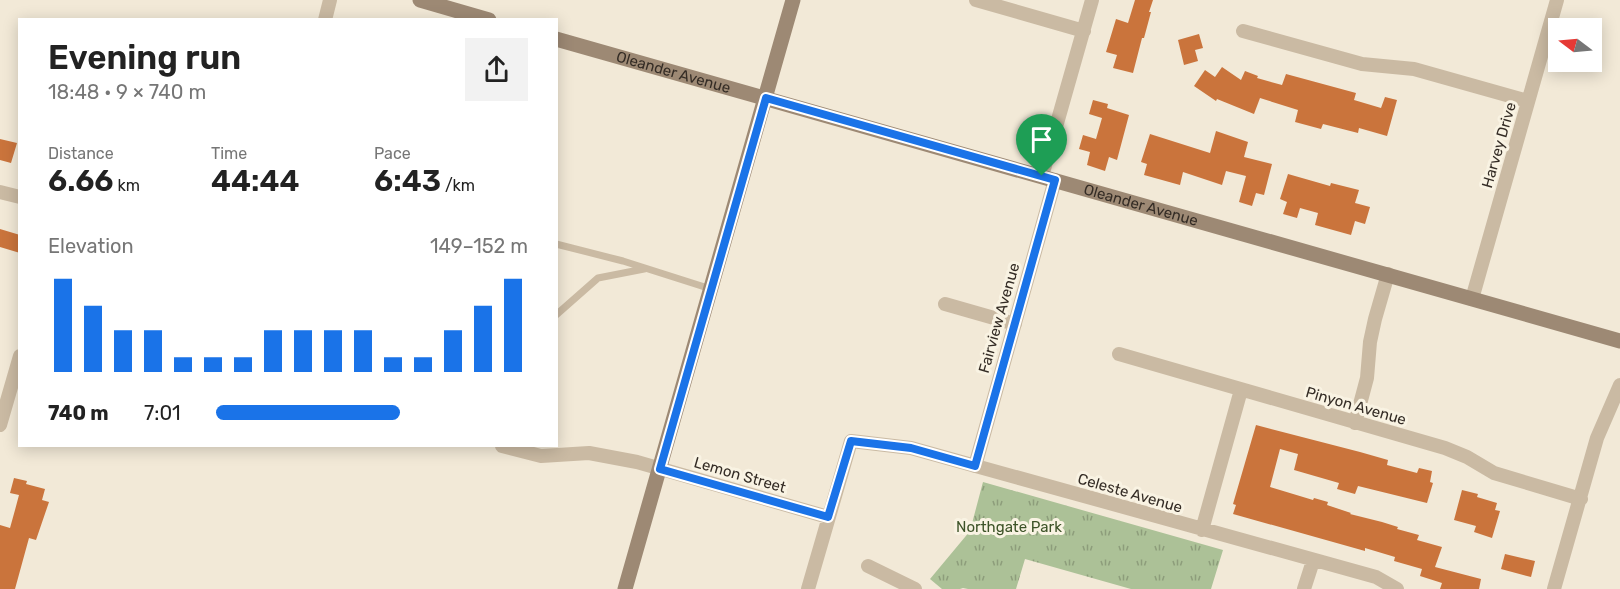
<!DOCTYPE html>
<meta charset="utf-8">
<style>
:root{--surface:#fff;--page:#f2f2f2;--text:#222;--muted:#767676;--accent:#1a73e8}
body{margin:0;font-family:Rubik,sans-serif;background:var(--page);color:var(--text);height:100vh;display:flex;flex-direction:column;font-size:22px;white-space:nowrap}
*{box-sizing:border-box;margin:0}
p{font-size:20px;color:var(--muted)}
.icon{flex:none;width:33px;height:33px;fill:none;stroke:currentColor;stroke-width:2;stroke-linecap:round;stroke-linejoin:round}
.map{position:relative;flex:1;overflow:hidden}
.panel{position:absolute;left:18px;top:18px;width:540px;height:429px;display:flex;flex-direction:column;background:var(--surface);border-radius:0px;box-shadow:0 3px 15px #0003}
.panel>*{flex:none}
.needle{width:39px;rotate:286deg}
.buttons{position:absolute;left:1548px;top:18px;display:grid;gap:12px}
.buttons a{display:grid;place-items:center;width:54px;height:54px;border-radius:0px;background:var(--surface);box-shadow:0 3px 15px #0003;font-size:30px}
.pin{position:absolute;display:grid;place-items:center;width:51px;height:51px;color:#fff;margin:-62px -26px;border-radius:50% 50% 50% 0;rotate:-45deg;box-shadow:0 0 6px #0007}
.pin .icon{rotate:45deg}
.round{display:grid;place-items:center;flex:none;width:63px;height:63px;border-radius:0px;background:var(--page)}
.summary{display:flex;align-items:center;justify-content:space-between;height:102px;padding:0 30px}
h1{font-size:33px;font-weight:600;line-height:45px}
.figures{display:grid;grid-template-columns:repeat(3,1fr);gap:9px;height:102px;padding:6px 30px}
.figures div{display:grid;align-content:center}
.figures b{font-size:30px;font-weight:600}
.figures small{font-size:16px;font-weight:400}
.figures p{font-size:16px}
.chart{height:168px;padding:12px 30px}
.chart p{display:flex;justify-content:space-between}
.chart svg{width:100%;height:108px;margin-top:6px;stroke:var(--accent);stroke-width:6}
ul{padding:0 30px;list-style:none;font-size:20px}
li{display:grid;grid-template-columns:96px 72px 1fr;align-items:center;height:45px}
li i{height:15px;border-radius:8px;background:var(--accent)}
.map>svg:first-child{display:block}
</style>
<div class="map">
<svg width="1620" height="589" viewBox="0 0 1620 589">
<defs>
<pattern id="grass-tufts" width="24" height="20" patternUnits="userSpaceOnUse" patternTransform="scale(1.5)"><rect width="24" height="20" fill="#acc197"/><path d="M3 7l-1-3M5 7V3M7 7l1-3M15 17l-1-3M17 17v-4M19 17l1-3" fill="none" stroke="#8d9d7b"/></pattern>
</defs>
<rect width="100%" height="100%" fill="#f2e9d7"/>
<!-- grass -->
<path fill="url(#grass-tufts)" d="M 983,482 L 1223,550 L 1211,589 L 1131,589 L 1025,559 L 1016,589 L 968,589 L 963,588 L 960,589 L 942,589 L 930,579 L 970,531 Z"/>
<!-- building -->
<path fill="#ca743c" d="M 1135,0 L 1153,0 L 1149,12 L 1151,12 L 1144,38 L 1142,38 L 1133,73 L 1113,68 L 1117,55 L 1106,52 L 1116,19 L 1128,23 Z
M 1199,34 L 1203,48 L 1195,50 L 1198,61 L 1184,65 L 1178,40 Z
M 1222,67 L 1241,80 L 1245,71 L 1258,76 L 1257,78 L 1282,85 L 1286,74 L 1356,93 L 1354,100 L 1381,108 L 1385,97 L 1397,100 L 1387,136 L 1359,128 L 1358,133 L 1323,124 L 1321,129 L 1295,122 L 1298,110 L 1260,98 L 1254,114 L 1217,99 L 1216,101 L 1194,86 L 1205,70 L 1215,77 Z
M 1093,100 L 1108,104 L 1107,108 L 1129,115 L 1117,160 L 1109,157 L 1105,171 L 1087,165 L 1090,152 L 1079,149 L 1083,135 L 1096,139 L 1102,118 L 1089,114 Z
M 1216,131 L 1248,142 L 1244,157 L 1272,164 L 1264,195 L 1256,193 L 1252,206 L 1239,202 L 1246,176 L 1226,171 L 1222,185 L 1183,172 L 1180,185 L 1144,175 L 1147,164 L 1141,162 L 1150,134 L 1210,153 Z
M 0,139 L 17,143 L 11,163 L 0,160 Z
M 1288,174 L 1330,186 L 1331,183 L 1359,190 L 1355,203 L 1370,207 L 1365,224 L 1355,221 L 1351,235 L 1315,225 L 1318,213 L 1300,208 L 1297,218 L 1283,214 L 1287,202 L 1280,199 Z
M 0,229 L 20,235 L 20,253 L 0,247 Z
M 1256,425 L 1360,452 L 1388,460 L 1387,465 L 1417,473 L 1419,468 L 1432,471 L 1430,482 L 1433,483 L 1427,503 L 1358,486 L 1355,494 L 1337,489 L 1339,483 L 1294,470 L 1298,454 L 1280,449 L 1270,487 L 1313,500 L 1314,498 L 1328,502 L 1327,505 L 1351,513 L 1350,514 L 1382,522 L 1398,527 L 1397,529 L 1419,535 L 1417,540 L 1442,547 L 1435,567 L 1481,579 L 1479,589 L 1440,589 L 1442,583 L 1420,576 L 1422,569 L 1394,561 L 1395,557 L 1365,548 L 1365,551 L 1233,514 L 1236,505 L 1233,504 Z
M 14,478 L 27,481 L 26,484 L 45,489 L 42,500 L 49,502 L 36,540 L 29,538 L 15,589 L 0,589 L 0,525 L 10,528 L 15,510 L 19,495 L 10,493 Z
M 1462,490 L 1478,494 L 1477,497 L 1497,503 L 1495,510 L 1500,511 L 1492,538 L 1474,532 L 1476,526 L 1454,520 Z
M 1505,554 L 1535,561 L 1531,577 L 1501,569 Z"/>
<g fill="none" stroke-linecap="round" stroke-linejoin="round">
<!-- lane -->
<path stroke="#cabaa3" stroke-width="7" d="M 556,244 L 623,261 L 711,289
M 556,315 L 598,278 L 644,269"/>
<!-- street -->
<path stroke="#cabaa3" stroke-width="14" d="M 976,0 L 1084,31
M 325,20 L 330,0
M 1243,31 L 1362,64 L 1414,69 L 1528,101
M 1042,176 L 1092,0
M 0,192 L 20,197
M 1472,299 L 1557,0
M 945,304 L 1015,324
M 1119,354 L 1445,448 L 1467,457 L 1494,473 L 1581,499
M 1355,423 L 1367,378 L 1370,342 L 1375,319 L 1388,274
M 0,425 L 20,356
M 502,446 L 541,456 L 589,453 L 637,462 L 828,517
M 975,466 L 1055,180
M 1202,530 L 1241,390
M 868,566 L 915,589
M 808,589 L 851,441 L 911,448 L 1376,577 L 1397,589
M 1304,589 L 1313,561
M 1554,589 L 1597,438 L 1620,385"/>
<!-- secondary -->
<g stroke="#9d8974" stroke-width="15">
<path d="M 420,0 L 489,20"/>
<path id="s1" d="M 556,39 L 1620,341"/>
<path d="M 625,589 L 793,0"/>
</g>
</g>
<g fill="none" stroke-linecap="round" stroke-linejoin="round">
<defs>
<path id="route" d="M 766,98 L 1055,180 L 975,466 L 911,448 L 851,441 L 828,517 L 660,469 Z"/>
</defs>
<!-- route casing -->
<use href="#route" stroke="#fff" stroke-width="12"/>
<!-- route -->
<use href="#route" stroke="#1a73e8" stroke-width="8"/>
</g>
<g text-anchor="middle" dominant-baseline="central" stroke-width="6" stroke-linejoin="round" paint-order="stroke">
<!-- street labels -->
<g font-size="15" fill="#342c25" stroke="#f9f3e3">
<text stroke="none"><textPath href="#s1" startOffset="122">Oleander Avenue</textPath></text>
<text transform="translate(1499 145) rotate(-74)">Harvey Drive</text>
<text stroke="none"><textPath href="#s1" startOffset="608">Oleander Avenue</textPath></text>
<text transform="translate(999 318) rotate(-74)">Fairview Avenue</text>
<text transform="translate(1356 406) rotate(16)">Pinyon Avenue</text>
<text transform="translate(740 475) rotate(16)">Lemon Street</text>
<text transform="translate(1130 493) rotate(16)">Celeste Avenue</text>
</g>
<!-- park labels -->
<g font-size="15" fill="#3d5328" stroke="#f9f3e3">
<text x="1009" y="527">Northgate Park</text>
</g>
</g>
</svg>
<div class="buttons">
<a><svg class="needle" viewBox="-14 -14 28 28"><path d="M0-13l5 13h-10z" fill="#e53935"/><path d="M0 13l5-13h-10z" fill="#767676"/></svg></a>
</div>
<div class="pin" style="left:1042px;top:176px;background:#1e9e55"><svg class="icon" aria-label="arrive" viewBox="0 0 24 24"><path d="M6 21V4h12l-3 4 3 4H6"/></svg></div>
<section class="panel">
<div class="summary"><div><h1>Evening run</h1><p>18:48 · 9 × 740 m</p></div><a class="round"><svg class="icon" aria-label="share" viewBox="0 0 24 24"><path d="M12 15V3M7 8l5-5 5 5M5 13v7h14v-7"/></svg></a></div>
<div class="figures">
<div><p>Distance</p><b>6.66<small> km</small></b></div>
<div><p>Time</p><b>44:44</b></div>
<div><p>Pace</p><b>6:43<small> /km</small></b></div>
</div>
<div class="chart"><p><span>Elevation</span>149–152 m</p>
<svg viewBox="0 0 160 44" preserveAspectRatio="none"><path d="M5 44V6M15 44V17M25 44V27M35 44V27M45 44V38M55 44V38M65 44V38M75 44V27M85 44V27M95 44V27M105 44V27M115 44V38M125 44V38M135 44V27M145 44V17M155 44V6"/></svg>
</div>
<ul>
<li><b>740 m</b>7:01<i style="width:59%"></i></li>
</ul>
</section>
</div>
